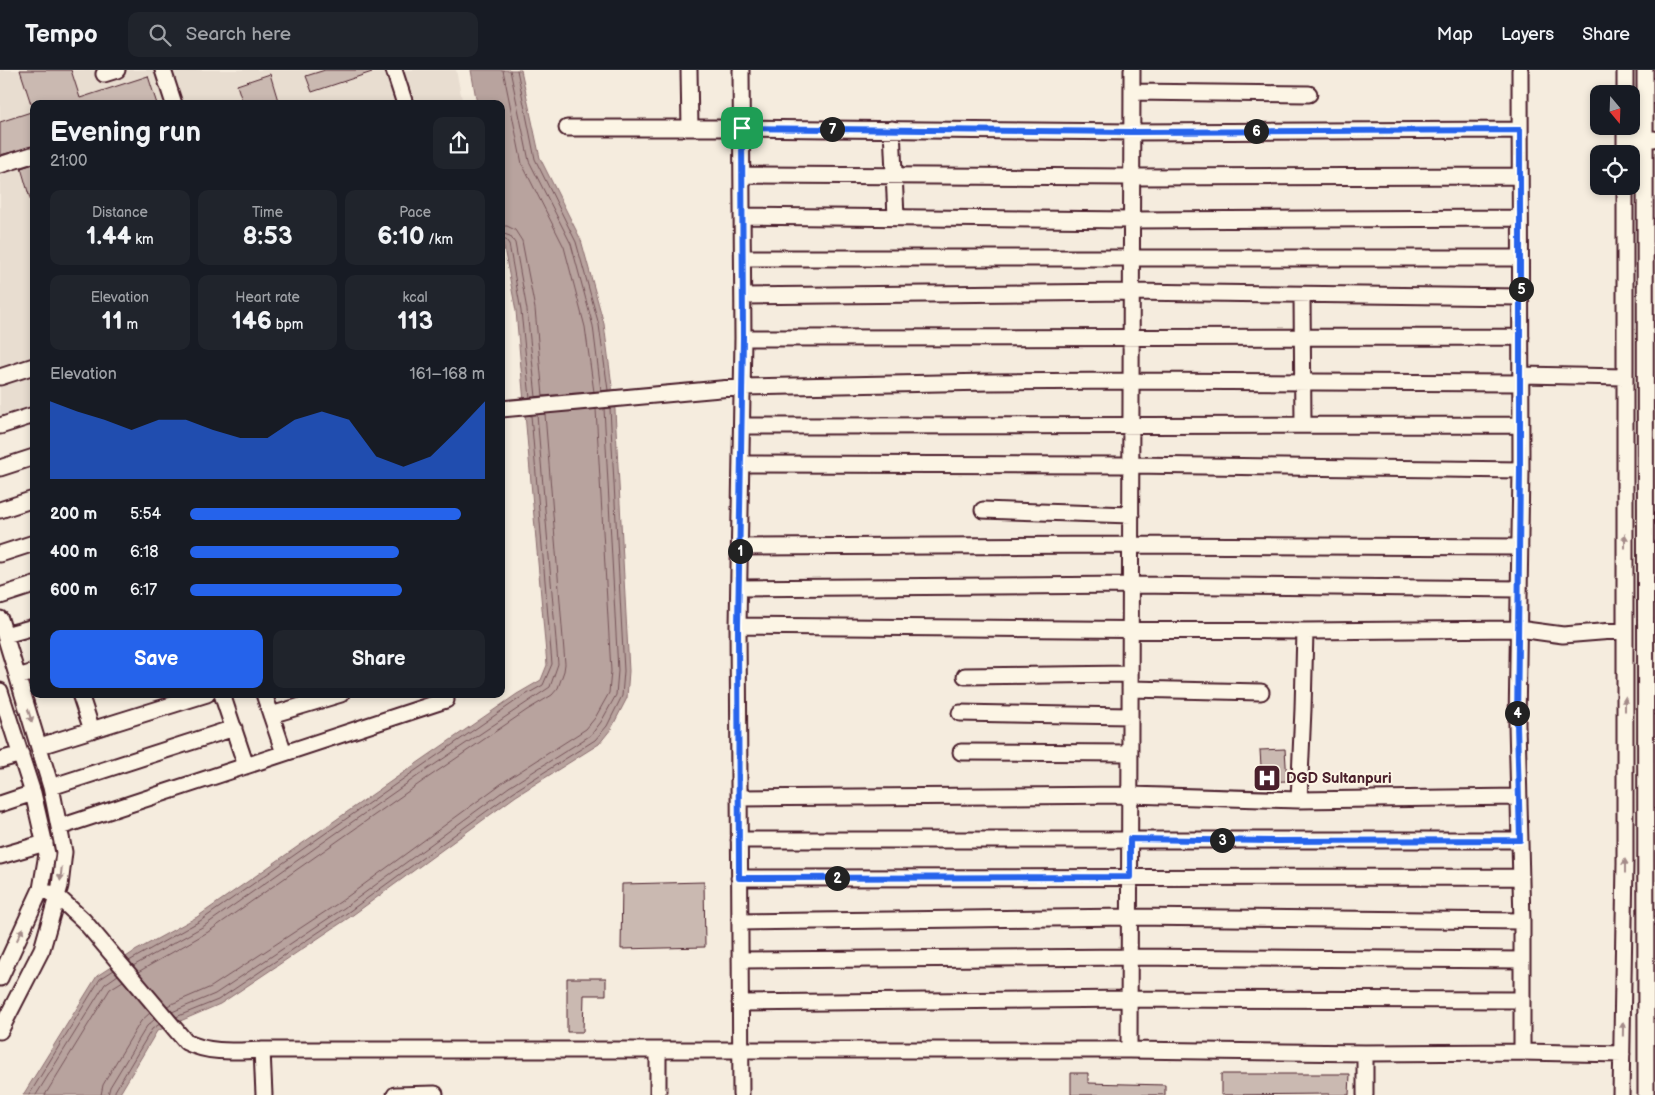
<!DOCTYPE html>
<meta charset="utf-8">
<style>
:root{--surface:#171b24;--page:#20242c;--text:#f1f3f6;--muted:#9ea1a6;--line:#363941;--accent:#2563eb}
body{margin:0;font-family:"Balsamiq Sans",sans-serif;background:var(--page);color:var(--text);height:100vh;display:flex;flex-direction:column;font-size:19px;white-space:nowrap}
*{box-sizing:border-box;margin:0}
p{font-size:16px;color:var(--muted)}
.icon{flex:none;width:28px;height:28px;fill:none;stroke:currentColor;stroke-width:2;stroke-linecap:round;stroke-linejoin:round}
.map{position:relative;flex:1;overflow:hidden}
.details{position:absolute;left:30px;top:30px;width:475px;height:598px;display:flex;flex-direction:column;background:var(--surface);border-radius:10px;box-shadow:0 2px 8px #0003}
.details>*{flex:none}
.needle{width:32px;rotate:161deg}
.fabs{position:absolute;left:1590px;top:15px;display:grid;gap:10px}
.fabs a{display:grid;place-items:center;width:50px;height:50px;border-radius:10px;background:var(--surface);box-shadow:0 2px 8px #0003;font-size:25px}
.pin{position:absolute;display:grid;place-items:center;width:42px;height:42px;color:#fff;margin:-21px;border-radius:10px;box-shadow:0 2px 8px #0006}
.km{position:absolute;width:25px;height:25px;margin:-12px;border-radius:50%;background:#222;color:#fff;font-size:14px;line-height:25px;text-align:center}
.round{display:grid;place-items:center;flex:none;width:52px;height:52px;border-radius:10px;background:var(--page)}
.summary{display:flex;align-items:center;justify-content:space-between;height:85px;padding:0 20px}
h1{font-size:28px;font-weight:700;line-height:38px}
.stats{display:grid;grid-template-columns:repeat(3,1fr);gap:8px;height:85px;padding:5px 20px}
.stats div{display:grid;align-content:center;border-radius:10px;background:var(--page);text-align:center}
.stats b{font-size:25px;font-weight:700}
.stats small{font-size:14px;font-weight:400}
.stats p{font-size:14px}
.chart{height:140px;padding:10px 20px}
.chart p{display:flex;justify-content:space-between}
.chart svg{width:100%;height:90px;margin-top:5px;fill:var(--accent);opacity:.7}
.action{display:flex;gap:10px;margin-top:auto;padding:10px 20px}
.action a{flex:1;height:58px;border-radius:10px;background:var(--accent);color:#fff;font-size:20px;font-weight:700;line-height:58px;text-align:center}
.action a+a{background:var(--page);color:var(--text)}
ul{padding:0 20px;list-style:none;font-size:16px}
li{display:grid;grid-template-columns:80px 60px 1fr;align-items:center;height:38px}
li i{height:12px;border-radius:6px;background:var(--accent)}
header{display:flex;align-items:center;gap:30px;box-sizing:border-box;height:70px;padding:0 25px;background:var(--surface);border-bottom:1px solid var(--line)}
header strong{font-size:24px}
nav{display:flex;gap:28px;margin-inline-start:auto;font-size:18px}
.search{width:350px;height:45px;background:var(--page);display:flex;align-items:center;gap:12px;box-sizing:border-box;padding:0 18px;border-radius:10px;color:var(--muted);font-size:19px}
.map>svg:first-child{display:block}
</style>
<header>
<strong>Tempo</strong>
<div class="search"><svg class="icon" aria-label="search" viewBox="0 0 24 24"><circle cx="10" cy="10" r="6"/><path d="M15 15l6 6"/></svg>Search here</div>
<nav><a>Map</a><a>Layers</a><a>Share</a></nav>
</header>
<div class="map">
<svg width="1655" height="1025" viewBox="0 0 1655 1025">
<rect width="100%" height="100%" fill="#f5ecde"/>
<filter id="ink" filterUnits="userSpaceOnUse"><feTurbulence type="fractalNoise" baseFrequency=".02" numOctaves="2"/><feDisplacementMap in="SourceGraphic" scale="10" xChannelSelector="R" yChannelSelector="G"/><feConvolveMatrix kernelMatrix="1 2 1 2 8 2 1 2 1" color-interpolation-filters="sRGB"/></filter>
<g filter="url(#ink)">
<!-- built -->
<path fill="#e8ddd0" d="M 0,0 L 456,0 L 463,34 L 34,34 L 34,335 L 0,346 Z"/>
<!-- water -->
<path fill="#b8a39e" stroke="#8c6e70" d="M 471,0 L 521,0 L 540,88 L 581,170 L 604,254 L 615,340 L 629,601 L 627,628 L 611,659 L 599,674 L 516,726 L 350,847 L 220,934 L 157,961 L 119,1025 L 23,1025 L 97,906 L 135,881 L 197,847 L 413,696 L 517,624 L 541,610 L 547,595 L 516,241 L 501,162 L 501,34 L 477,34 Z"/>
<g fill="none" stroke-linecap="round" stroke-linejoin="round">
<!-- shore -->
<path stroke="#765459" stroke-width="1" d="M 503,0 L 522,94 L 564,177 L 585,257 L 594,322
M 510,0 L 529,91 L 571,174 L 593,256 L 601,321
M 517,0 L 535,89 L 576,172 L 599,255 L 608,320
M 501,156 L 507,156 L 515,160 L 522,171 L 535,239 L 543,326
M 501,163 L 510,166 L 515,173 L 527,240 L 536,327
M 501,169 L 506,170 L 509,174 L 521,241 L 530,328
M 129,891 L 200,851 L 416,700 L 520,628 L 543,615 L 552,594 L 531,345
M 133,896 L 204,856 L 419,705 L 550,617 L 558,594 L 537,344
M 138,902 L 208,862 L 423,711 L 527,640 L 552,625 L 558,618 L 564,601 L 565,594 L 545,344
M 167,936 L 211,917 L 340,832 L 505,711 L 586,659 L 595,648 L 609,623 L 611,601 L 596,339
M 172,942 L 215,924 L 344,838 L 509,717 L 591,665 L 601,652 L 616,625 L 618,601 L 604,338
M 176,947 L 218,930 L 347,843 L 513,722 L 595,670 L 607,656 L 622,626 L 624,601 L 610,338
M 29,1025 L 100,909 L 114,900
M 36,1025 L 105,914 L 118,905
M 45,1025 L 110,919 L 123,911
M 101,1025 L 103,1015 L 115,994 L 141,951 L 150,943
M 108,1025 L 110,1017 L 147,956 L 155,949
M 115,1025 L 115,1021 L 152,959 L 160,954"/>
</g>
<!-- building -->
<path fill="#cab9b1" stroke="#4a1f2b" d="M 20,0 L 71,0 L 80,28 L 148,6 L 157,34 L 31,34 Z
M 325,0 L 371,0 L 372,2 L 312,22 L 306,6 Z
M 270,4 L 279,34 L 243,34 L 237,15 Z
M 34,41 L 34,76 L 0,85 L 0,52 Z
M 34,94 L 34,132 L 31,132 L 21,98 Z
M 1285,679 L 1287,711 L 1262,712 L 1260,680 Z
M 704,812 L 705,877 L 621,879 L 622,814 Z
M 567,908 L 606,908 L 606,925 L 584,925 L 583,962 L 567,962 Z
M 1071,1003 L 1088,1003 L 1088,1013 L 1165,1015 L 1165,1025 L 1071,1025 Z
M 1221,1004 L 1350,1004 L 1349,1025 L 1329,1025 L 1329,1024 L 1221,1025 Z"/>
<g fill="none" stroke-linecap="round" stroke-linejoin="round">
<defs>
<path id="minor" d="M 163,0 L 174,34
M 394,0 L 405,34
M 689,0 L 690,58
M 741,0 L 743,268 L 738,556 L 741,1025
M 1520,0 L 1521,400 L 1517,654 L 1522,851 L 1522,982
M 1645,0 L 1646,1025
M 104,4 L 117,0
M 1132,22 L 1309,24
M 1625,24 L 1625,0
M 567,58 L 742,58 L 1132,62 L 1520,60
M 892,59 L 896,147
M 1625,69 L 1654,69
M 1625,84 L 1625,56
M 0,95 L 32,85
M 742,105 L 1132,107 L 1520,106
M 742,146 L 1132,150 L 1520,148
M 743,188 L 1520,188
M 1302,225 L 1303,355
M 743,226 L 1131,222 L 1521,227
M 743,268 L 1521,267
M 1521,305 L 1625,307
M 0,307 L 34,296
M 501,339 L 742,317 L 989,312 L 1131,311 L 1521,313
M 0,356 L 34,345
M 743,356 L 1521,355
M 742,394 L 1131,395 L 1521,400
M 0,398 L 34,387
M 0,440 L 34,429
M 983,440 L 1131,445
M 740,477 L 1131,475 L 1520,477
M 0,484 L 34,473
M 739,518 L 1131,515 L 1519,519
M 0,526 L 34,515
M 0,549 L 51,717 L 64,782 L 60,816 L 42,879 L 0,961
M 738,556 L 1305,561 L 1518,559 L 1563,565 L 1625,560
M 5,565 L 34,557
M 965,606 L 1130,604
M 18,607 L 34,602
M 1130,619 L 1261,622
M 0,621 L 33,723 L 47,784 L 41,819 L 0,908
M 80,624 L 92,660
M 222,624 L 246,696
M 264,624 L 284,683
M 960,643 L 1130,646
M 271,645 L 341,624
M 40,676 L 207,624
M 961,682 L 1130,683
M 0,690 L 21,684
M 51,717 L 234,658
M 739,728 L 1130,725 L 1299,730 L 1519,727
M 1299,730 L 1303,639 L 1305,561
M 0,734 L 33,723
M 60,757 L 446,630 L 444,624
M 739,770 L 1520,770
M 0,786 L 45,773
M 739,808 L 1521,807
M 50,823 L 57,826 L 84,851 L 186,972 C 210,984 236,981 262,980
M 740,852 L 1130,847 L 1522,851
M 740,890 L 1130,887 L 1522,890
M 740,933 L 1130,929 L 1522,930
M 1129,980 L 1132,0
M 264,1025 L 262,980 L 1129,980 L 1365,983 L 1522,982 L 1622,984
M 395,1025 L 435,1024
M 658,1025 L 658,980
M 1365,1025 L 1365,983
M 1621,1025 L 1625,793 L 1625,116"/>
</defs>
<!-- minor casing -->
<use href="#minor" stroke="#4a1f2b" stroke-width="19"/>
<!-- minor -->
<use href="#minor" stroke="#fcf5e5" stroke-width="15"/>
</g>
<!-- one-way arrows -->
<defs><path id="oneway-solid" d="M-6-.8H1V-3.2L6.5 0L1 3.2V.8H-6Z" transform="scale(1.25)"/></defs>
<g fill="#a38a88">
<use href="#oneway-solid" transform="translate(1625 471) rotate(-90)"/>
<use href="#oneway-solid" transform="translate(1625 634) rotate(-90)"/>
<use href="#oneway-solid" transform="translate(30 646) rotate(73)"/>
<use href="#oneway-solid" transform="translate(1625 796) rotate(-90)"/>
<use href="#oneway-solid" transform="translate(61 804) rotate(96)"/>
<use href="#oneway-solid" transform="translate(20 864) rotate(-65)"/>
<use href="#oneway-solid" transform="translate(1623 959) rotate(-89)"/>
</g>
</g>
<g fill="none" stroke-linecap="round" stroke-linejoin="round" filter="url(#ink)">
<defs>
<path id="route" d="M 742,58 L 1132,62 L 1520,60 L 1520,400 L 1517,654 L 1520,770 L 1273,771 L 1130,769 L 1130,807 L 739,808 L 738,556 L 743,268 Z"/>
</defs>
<!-- route casing -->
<use href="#route" stroke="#fff" stroke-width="10"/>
<!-- route -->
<use href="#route" stroke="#2563eb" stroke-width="6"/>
</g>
<!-- icons -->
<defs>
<symbol id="hospital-square" viewBox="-11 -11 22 22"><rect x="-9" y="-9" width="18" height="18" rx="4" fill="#4a1f2b" stroke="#fcf5e5"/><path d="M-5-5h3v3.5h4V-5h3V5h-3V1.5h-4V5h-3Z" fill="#fff"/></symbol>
</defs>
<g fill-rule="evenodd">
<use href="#hospital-square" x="1251" y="692" width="32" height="32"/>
</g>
<g text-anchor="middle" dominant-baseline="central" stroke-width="4" stroke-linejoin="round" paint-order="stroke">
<!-- poi labels -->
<g font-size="15" font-weight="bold" fill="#4a1f2b" stroke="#fcf5e5" text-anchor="start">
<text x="1286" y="708">DGD Sultanpuri</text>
</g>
</g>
</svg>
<div class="fabs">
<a><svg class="needle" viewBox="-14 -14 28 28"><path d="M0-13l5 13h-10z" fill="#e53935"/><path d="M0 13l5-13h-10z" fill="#9ea1a6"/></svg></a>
<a><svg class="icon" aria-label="locate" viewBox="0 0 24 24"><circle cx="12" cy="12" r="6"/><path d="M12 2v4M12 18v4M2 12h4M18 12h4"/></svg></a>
</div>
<div class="pin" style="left:742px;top:58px;background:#1e9e55"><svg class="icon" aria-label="arrive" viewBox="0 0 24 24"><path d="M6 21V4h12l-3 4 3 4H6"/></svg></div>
<b class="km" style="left:740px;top:481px">1</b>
<b class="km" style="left:837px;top:808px">2</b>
<b class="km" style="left:1222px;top:770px">3</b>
<b class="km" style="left:1517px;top:643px">4</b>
<b class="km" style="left:1521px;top:219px">5</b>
<b class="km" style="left:1256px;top:61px">6</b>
<b class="km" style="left:832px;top:59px">7</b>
<section class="details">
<div class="summary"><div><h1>Evening run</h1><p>21:00</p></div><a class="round"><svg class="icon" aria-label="share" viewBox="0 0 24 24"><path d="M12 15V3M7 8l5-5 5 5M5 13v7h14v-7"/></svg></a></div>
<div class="stats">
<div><p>Distance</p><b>1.44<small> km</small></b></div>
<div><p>Time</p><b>8:53</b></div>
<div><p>Pace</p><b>6:10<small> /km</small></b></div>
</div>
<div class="stats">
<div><p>Elevation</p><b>11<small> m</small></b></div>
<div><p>Heart rate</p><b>146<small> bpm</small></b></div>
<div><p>kcal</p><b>113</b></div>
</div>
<div class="chart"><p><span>Elevation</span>161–168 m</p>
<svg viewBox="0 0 160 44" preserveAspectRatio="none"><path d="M0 44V6L10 11L20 15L30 20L40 15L50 15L60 20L70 24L80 24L90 15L100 11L110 15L120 33L130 38L140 33L150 20L160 6V44z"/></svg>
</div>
<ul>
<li><b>200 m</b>5:54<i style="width:92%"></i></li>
<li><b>400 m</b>6:18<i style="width:71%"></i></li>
<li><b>600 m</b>6:17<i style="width:72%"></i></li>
</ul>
<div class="action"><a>Save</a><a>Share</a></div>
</section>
</div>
